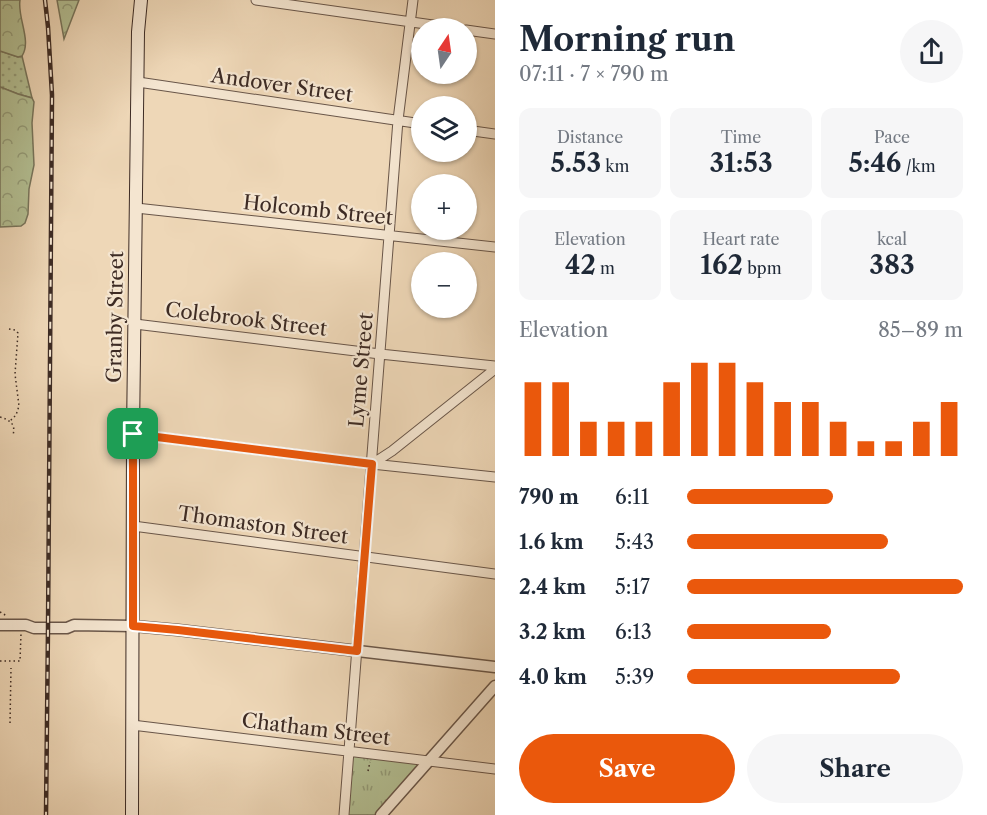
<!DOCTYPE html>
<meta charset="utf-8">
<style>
:root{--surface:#fff;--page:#f6f6f7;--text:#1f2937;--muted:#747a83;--accent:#ea580c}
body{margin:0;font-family:"Libre Caslon Text",serif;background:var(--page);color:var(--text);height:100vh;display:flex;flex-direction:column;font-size:22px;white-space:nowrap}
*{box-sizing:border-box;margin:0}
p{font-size:20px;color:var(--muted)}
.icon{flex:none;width:33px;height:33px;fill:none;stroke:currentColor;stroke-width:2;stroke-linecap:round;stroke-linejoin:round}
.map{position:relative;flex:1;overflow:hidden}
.drawer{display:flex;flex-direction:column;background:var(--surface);width:492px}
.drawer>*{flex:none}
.needle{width:39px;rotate:13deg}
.buttons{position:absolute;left:411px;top:18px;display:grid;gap:12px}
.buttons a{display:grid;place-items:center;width:66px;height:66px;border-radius:50%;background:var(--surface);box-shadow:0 2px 4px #0004;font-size:30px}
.pin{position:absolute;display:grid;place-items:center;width:51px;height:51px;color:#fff;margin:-26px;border-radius:12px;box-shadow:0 3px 9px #0006}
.round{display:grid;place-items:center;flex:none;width:63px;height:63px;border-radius:32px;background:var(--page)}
.head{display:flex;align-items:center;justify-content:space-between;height:102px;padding:0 24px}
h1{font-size:33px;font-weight:700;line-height:45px}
.figures{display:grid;grid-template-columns:repeat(3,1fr);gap:9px;height:102px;padding:6px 24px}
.figures div{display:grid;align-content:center;border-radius:12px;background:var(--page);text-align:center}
.figures b{font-size:26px;font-weight:700}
.figures small{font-size:16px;font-weight:400}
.figures p{font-size:16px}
.chart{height:168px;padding:12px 24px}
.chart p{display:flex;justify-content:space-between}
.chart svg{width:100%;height:108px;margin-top:6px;stroke:var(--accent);stroke-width:6}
.cta{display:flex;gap:12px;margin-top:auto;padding:12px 24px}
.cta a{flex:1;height:69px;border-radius:36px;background:var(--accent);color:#fff;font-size:24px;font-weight:700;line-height:69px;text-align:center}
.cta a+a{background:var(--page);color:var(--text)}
ul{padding:0 24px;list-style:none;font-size:20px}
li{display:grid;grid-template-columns:96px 72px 1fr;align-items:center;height:45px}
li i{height:15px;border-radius:8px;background:var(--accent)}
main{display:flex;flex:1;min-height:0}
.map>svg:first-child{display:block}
</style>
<main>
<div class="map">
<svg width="495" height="815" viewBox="0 0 495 815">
<defs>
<pattern id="grass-dots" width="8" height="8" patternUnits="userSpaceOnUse" patternTransform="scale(1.5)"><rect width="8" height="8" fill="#b3bf93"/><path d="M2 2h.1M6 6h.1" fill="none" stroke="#939b78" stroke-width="1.8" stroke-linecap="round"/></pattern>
<pattern id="forest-crowns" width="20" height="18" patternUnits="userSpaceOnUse" patternTransform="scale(1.5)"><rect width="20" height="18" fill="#b3bf93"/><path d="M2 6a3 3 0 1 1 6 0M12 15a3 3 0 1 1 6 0" fill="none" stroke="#939b78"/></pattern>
<pattern id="park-tufts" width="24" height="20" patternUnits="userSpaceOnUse" patternTransform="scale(1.5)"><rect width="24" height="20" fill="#b3bf93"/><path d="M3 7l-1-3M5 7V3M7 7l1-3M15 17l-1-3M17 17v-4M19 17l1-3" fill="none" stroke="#939b78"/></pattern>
</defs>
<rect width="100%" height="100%" fill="#eed7b7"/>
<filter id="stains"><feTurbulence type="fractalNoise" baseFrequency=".00333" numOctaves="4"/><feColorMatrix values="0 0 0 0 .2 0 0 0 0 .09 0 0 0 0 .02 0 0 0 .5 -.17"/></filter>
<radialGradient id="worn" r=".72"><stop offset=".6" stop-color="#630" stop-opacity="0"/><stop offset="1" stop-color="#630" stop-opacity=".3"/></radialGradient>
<!-- grass -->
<path fill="url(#grass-dots)" stroke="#78755c" stroke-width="1.5" d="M 0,51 L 18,57 L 22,56 L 32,98 L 18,94 L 0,87 Z"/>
<!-- forest -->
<path fill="url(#forest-crowns)" stroke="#78755c" stroke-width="1.5" d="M 0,0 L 20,0 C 17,17 32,41 22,56 L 18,57 L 0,51 Z
M 57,0 L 79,0 L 64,39 Z
M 0,87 L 18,94 L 32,98 L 34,102 L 32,123 L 34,165 L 29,189 L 28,214 L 25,223 L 21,226 L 0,227 Z"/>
<!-- park -->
<path fill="url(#park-tufts)" stroke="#78755c" stroke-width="1.5" d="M 350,751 L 428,761 L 381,815 L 344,815 Z"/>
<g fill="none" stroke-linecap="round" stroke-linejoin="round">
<defs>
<path id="minor" d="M 256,0 L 454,28
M 466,30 L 495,34
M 138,82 L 422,124
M 466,130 L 495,134
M 136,208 L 495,247
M 135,324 L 380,354 L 495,366
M 133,434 L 372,464 L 495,477
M 372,464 L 392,451 L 495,369
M 133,526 L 495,574
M 132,725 L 495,769
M 344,815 L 398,120 L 413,0"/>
<path id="tertiary" d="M 0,625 L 26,625 L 34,628 L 67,628 L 74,625 L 133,626 L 178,630 L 495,667
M 381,815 L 495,686"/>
<path id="secondary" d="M 132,815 L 133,434 L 138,32 L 141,0"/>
</defs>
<!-- minor casing -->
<use href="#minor" stroke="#695649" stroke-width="11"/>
<!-- tertiary casing -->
<use href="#tertiary" stroke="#695649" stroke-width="13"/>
<!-- secondary casing -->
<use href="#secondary" stroke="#3d2b24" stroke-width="14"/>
<!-- path -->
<path stroke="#3d2b24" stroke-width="1.5" stroke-dasharray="1.5 3" stroke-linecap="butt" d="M 9,329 L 15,330 L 18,333 L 15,374 L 19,406 L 16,415 L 10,421
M 0,417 C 10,420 16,424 13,435
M 0,612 L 7,616
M 0,661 L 20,661 L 21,634
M 10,723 L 11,668
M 368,771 L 370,762"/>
<!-- minor -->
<use href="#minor" stroke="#f4e5d0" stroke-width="9"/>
<!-- tertiary -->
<use href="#tertiary" stroke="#f4e5d0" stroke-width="10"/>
<!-- secondary -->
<use href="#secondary" stroke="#f4e5d0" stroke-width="12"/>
<defs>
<path id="rail" d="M 45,0 L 48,27 L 52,95 L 48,628 L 46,815"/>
</defs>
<!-- rail casing -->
<use href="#rail" stroke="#3d2b24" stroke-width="4.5"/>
<!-- rail -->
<use href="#rail" stroke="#f4e5d0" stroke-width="2" stroke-dasharray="7" stroke-linecap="butt"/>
</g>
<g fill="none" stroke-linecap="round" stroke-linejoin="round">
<defs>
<path id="route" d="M 133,434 L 372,464 L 357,651 L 178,630 L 133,626 Z"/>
</defs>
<!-- route casing -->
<use href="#route" stroke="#fff" stroke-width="12"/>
<!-- route -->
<use href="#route" stroke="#ea580c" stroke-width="8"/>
</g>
<g text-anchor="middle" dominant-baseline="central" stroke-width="4.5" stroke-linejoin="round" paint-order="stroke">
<!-- street labels -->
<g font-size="20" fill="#3d2b24" stroke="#f4e5d0">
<text transform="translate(282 85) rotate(8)">Andover Street</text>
<text transform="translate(318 210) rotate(6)">Holcomb Street</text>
<text transform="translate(115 317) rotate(-89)">Granby Street</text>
<text transform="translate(246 319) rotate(7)">Colebrook Street</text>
<text transform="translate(361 370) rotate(-85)">Lyme Street</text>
<text transform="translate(263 525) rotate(8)">Thomaston Street</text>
<text transform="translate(316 729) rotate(7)">Chatham Street</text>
</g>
</g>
<rect width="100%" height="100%" filter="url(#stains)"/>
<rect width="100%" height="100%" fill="url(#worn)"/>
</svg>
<div class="buttons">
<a><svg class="needle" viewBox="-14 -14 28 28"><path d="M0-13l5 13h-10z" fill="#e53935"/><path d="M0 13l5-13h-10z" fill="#747a83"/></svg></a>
<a><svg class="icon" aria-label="layers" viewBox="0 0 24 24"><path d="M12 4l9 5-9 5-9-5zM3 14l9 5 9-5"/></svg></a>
<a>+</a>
<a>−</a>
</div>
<div class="pin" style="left:133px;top:434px;background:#1e9e55"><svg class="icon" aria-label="arrive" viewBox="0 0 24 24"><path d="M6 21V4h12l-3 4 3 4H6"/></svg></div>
</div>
<section class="drawer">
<div class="head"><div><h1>Morning run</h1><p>07:11 · 7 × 790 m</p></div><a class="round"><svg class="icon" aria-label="share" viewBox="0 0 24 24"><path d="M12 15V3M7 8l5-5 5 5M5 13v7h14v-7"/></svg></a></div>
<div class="figures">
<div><p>Distance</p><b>5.53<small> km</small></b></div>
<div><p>Time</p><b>31:53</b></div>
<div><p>Pace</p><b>5:46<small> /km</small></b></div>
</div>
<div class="figures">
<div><p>Elevation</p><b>42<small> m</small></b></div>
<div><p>Heart rate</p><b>162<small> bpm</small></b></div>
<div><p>kcal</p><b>383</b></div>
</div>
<div class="chart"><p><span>Elevation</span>85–89 m</p>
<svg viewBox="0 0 160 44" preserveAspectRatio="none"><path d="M5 44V14M15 44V14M25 44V30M35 44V30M45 44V30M55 44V14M65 44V6M75 44V6M85 44V14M95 44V22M105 44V22M115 44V30M125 44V38M135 44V38M145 44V30M155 44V22"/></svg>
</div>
<ul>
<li><b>790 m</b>6:11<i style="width:53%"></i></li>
<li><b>1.6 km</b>5:43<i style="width:73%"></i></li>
<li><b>2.4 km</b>5:17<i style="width:100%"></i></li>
<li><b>3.2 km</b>6:13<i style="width:52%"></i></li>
<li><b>4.0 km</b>5:39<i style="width:77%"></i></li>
</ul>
<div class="cta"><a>Save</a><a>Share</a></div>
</section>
</main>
